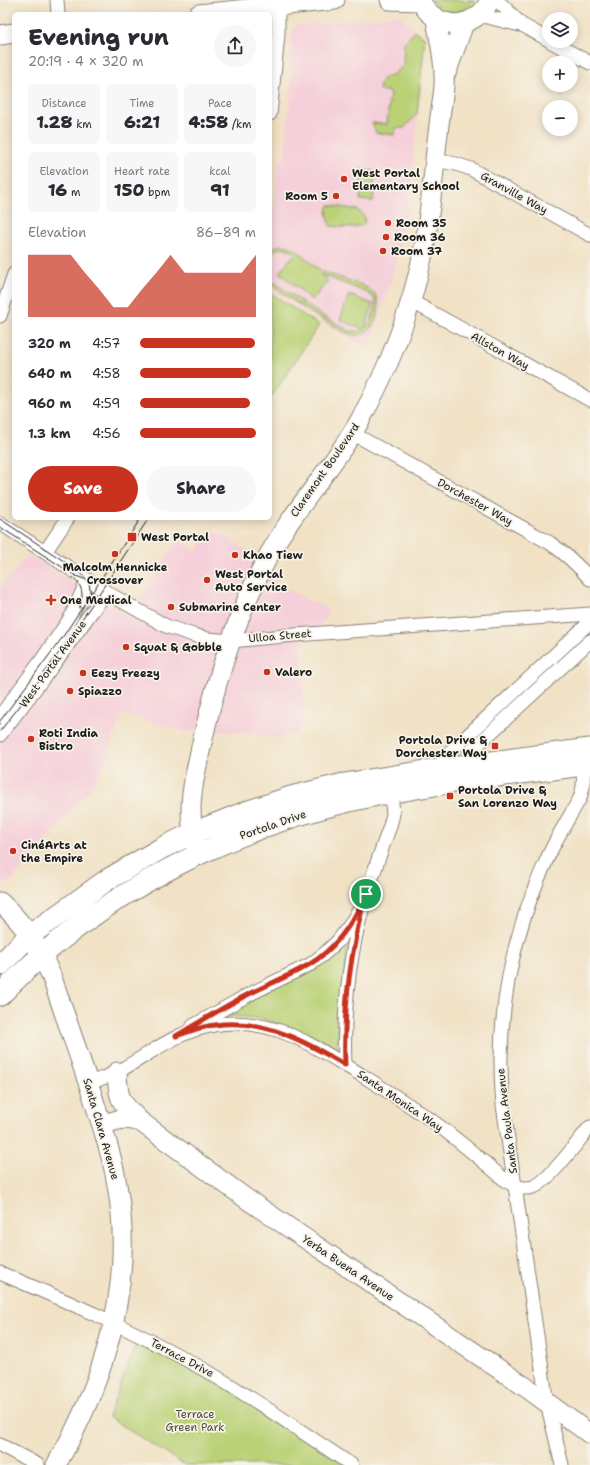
<!DOCTYPE html>
<meta charset="utf-8">
<style>
:root{--surface:#fff;--page:#f7f7f7;--text:#2b2b33;--muted:#7c7c81;--accent:#c8321e}
body{margin:0;font-family:"Shantell Sans",sans-serif;background:var(--page);color:var(--text);height:100vh;display:flex;flex-direction:column;font-size:15px;white-space:nowrap}
*{box-sizing:border-box;margin:0}
p{font-size:13px;color:var(--muted)}
.icon{flex:none;width:22px;height:22px;fill:none;stroke:currentColor;stroke-width:2;stroke-linecap:round;stroke-linejoin:round}
.map{position:relative;flex:1;overflow:hidden}
.details{position:absolute;left:12px;top:12px;width:260px;height:508px;display:flex;flex-direction:column;background:var(--surface);border-radius:6px;box-shadow:0 2px 10px #0003}
.details>*{flex:none}
.fabs{position:absolute;left:542px;top:12px;display:grid;gap:8px}
.fabs a{display:grid;place-items:center;width:36px;height:36px;border-radius:50%;background:var(--surface);box-shadow:0 2px 10px #0003;font-size:20px}
.pin{position:absolute;display:grid;place-items:center;width:34px;height:34px;color:#fff;margin:-17px;border:2px solid #fff;border-radius:50%;box-shadow:0 1px 4px #0007}
.round{display:grid;place-items:center;flex:none;width:42px;height:42px;border-radius:21px;background:var(--page)}
.head{display:flex;align-items:center;justify-content:space-between;height:68px;padding:0 16px}
h1{font-size:22px;font-weight:800;line-height:30px}
.metrics{display:grid;grid-template-columns:repeat(3,1fr);gap:6px;height:68px;padding:4px 16px}
.metrics div{display:grid;align-content:center;border-radius:6px;background:var(--page);text-align:center}
.metrics b{font-size:17px;font-weight:800}
.metrics small{font-size:11px;font-weight:400}
.metrics p{font-size:11px}
.chart{height:112px;padding:8px 16px}
.chart p{display:flex;justify-content:space-between}
.chart svg{width:100%;height:72px;margin-top:4px;fill:var(--accent);opacity:.7}
.cta{display:flex;gap:8px;margin-top:auto;padding:8px 16px}
.cta a{flex:1;height:46px;border-radius:24px;background:var(--accent);color:#fff;font-size:16px;font-weight:800;line-height:46px;text-align:center}
.cta a+a{background:var(--page);color:var(--text)}
ul{padding:0 16px;list-style:none;font-size:13px}
li{display:grid;grid-template-columns:64px 48px 1fr;align-items:center;height:30px}
li i{height:10px;border-radius:5px;background:var(--accent)}
.map>svg:first-child{display:block}
</style>
<div class="map">
<svg width="590" height="1465" viewBox="0 0 590 1465">
<rect width="100%" height="100%" fill="#f7f3e8"/>
<filter id="ink" filterUnits="userSpaceOnUse"><feTurbulence type="fractalNoise" baseFrequency=".025" numOctaves="2"/><feDisplacementMap in="SourceGraphic" scale="8" xChannelSelector="R" yChannelSelector="G"/><feConvolveMatrix kernelMatrix="1 2 1 2 8 2 1 2 1" color-interpolation-filters="sRGB"/></filter>
<filter id="wash" filterUnits="userSpaceOnUse"><feTurbulence type="fractalNoise" baseFrequency=".012" numOctaves="4" result="noise"/><feDisplacementMap in="SourceGraphic" scale="16" xChannelSelector="R" yChannelSelector="G"/><feGaussianBlur stdDeviation="0.9" result="paint"/><feColorMatrix in="noise" values="0 0 0 0 0 0 0 0 0 0 0 0 0 0 0 0 0 1.4 0 .05"/><feComposite in="paint" operator="in"/></filter>
<g filter="url(#wash)">
<rect width="100%" height="100%" fill="#f1e2c6"/>
<!-- built -->
<path fill="#f5cfd9" d="M 400,15 L 411,27 L 425,38 L 412,174 L 407,207 L 395,266 L 389,288 L 368,347 L 322,323 L 270,289 L 270,230 L 274,207 L 278,160 L 284,160 L 293,69 L 289,68 L 291,34 L 293,29 L 296,26 L 302,25 L 377,18 Z
M 211,528 L 246,550 L 277,584 L 329,610 L 325,621 L 301,644 L 305,719 L 297,734 L 287,735 L 283,739 L 241,732 L 184,731 L 122,714 L 104,764 L 93,785 L 11,881 L 0,883 L 0,587 L 28,555 L 128,616 L 179,539 L 197,551 Z"/>
<!-- green -->
<path fill="#bad176" stroke="#6b7649" d="M 430,0 L 474,0 C 464,18 441,15 430,0 Z
M 415,31 L 425,38 L 417,114 L 404,128 L 395,128 L 395,135 L 376,133 L 372,123 L 387,124 L 390,92 L 379,90 L 381,81 L 386,76 L 392,76 L 403,66 L 404,43 Z
M 362,170 L 375,171 L 373,201 L 360,200 Z
M 329,205 L 358,210 L 365,218 L 364,224 C 354,230 342,226 330,226 L 327,211 Z
M 282,245 C 300,246 307,263 322,271 C 334,277 363,283 372,291 C 388,305 372,342 350,334 C 344,333 339,328 334,326 C 311,314 291,299 270,284 L 270,280 L 321,315 L 350,331 L 357,331 L 364,329 L 340,320 L 349,295 L 373,304 L 365,328 L 370,323 L 375,309 L 375,300 L 372,296 L 368,293 L 320,274 L 328,281 L 312,300 L 279,272 L 295,254 C 288,246 278,247 270,253 L 270,248 Z
M 270,293 L 319,325 L 270,399 Z
M 345,941 L 347,942 L 348,945 L 339,1013 L 337,1048 L 331,1048 L 327,1042 C 291,1027 269,1017 230,1016 L 227,1014 Z
M 137,1342 L 231,1390 L 345,1465 L 185,1465 L 108,1417 Z"/>
</g>
<g filter="url(#ink)">
<g fill="none" stroke-linecap="round" stroke-linejoin="round">
<defs>
<path id="street" d="M 57,0 L 58,14
M 497,0 L 522,25
M 479,15 L 524,26 L 549,40
M 550,41 L 590,63
M 270,114 L 278,35 L 278,6
M 435,160 L 456,164 L 471,169 L 590,235
M 411,301 L 590,400
M 0,316 L 14,274
M 352,433 L 550,543 C 566,554 578,565 590,579
M 0,523 L 106,592 L 166,626 L 193,635 L 208,639 L 231,641 L 295,635 L 590,614
M 45,552 L 68,518
M 0,716 L 41,661 L 71,617 L 87,581
M 0,735 L 51,668 L 106,592
M 466,765 L 472,750 L 590,641
M 438,769 L 453,749 L 590,622
M 193,1026 L 248,995 L 311,964 L 324,954 L 338,941 L 350,925 L 357,913
M 345,1065 C 343,1019 348,966 359,922 C 367,889 379,857 390,826 L 393,814 L 391,792
M 88,1083 C 98,1080 108,1077 117,1072 C 151,1054 174,1032 214,1025 C 234,1021 257,1024 277,1030 C 307,1040 333,1058 360,1074 C 384,1089 408,1104 431,1120 C 457,1139 482,1160 506,1181 C 515,1186 523,1190 533,1187 C 548,1183 578,1141 590,1127
M 0,1273 C 69,1302 138,1332 203,1369 C 254,1398 303,1433 352,1465
M 0,1445 L 38,1465
M 562,1465 L 547,1403 L 503,1105 C 495,1020 511,937 547,859 C 556,838 569,818 580,798 L 583,787 L 584,765"/>
<path id="secondary" d="M 390,0 L 420,1
M 420,0 C 435,31 475,32 490,0
M 199,14 L 335,0
M 0,35 L 14,33
M 447,71 L 464,23
M 196,848 C 193,835 191,822 191,808 C 191,788 197,767 201,747 C 217,674 241,599 280,536 C 305,497 336,462 359,422 C 388,370 411,312 423,253 C 429,222 432,191 435,160 C 437,141 439,122 442,103 C 443,94 445,85 444,76 C 444,57 439,38 436,19
M 0,902 C 24,924 38,945 51,975 C 66,1019 82,1062 96,1107 C 104,1132 113,1158 117,1185 C 135,1283 105,1381 56,1465
M 117,1072 C 118,1102 121,1102 141,1122
M 102,1125 C 119,1119 123,1117 141,1122 L 248,1200 L 527,1388 L 590,1434"/>
<path id="primary" d="M 0,965 L 30,935 L 107,880 L 162,848 L 193,833 L 246,812 L 291,797 L 344,784 L 438,769 L 590,749
M 0,995 C 22,973 44,952 68,934 C 150,871 248,825 349,801 C 428,783 510,775 590,764"/>
</defs>
<!-- street casing -->
<use href="#street" stroke="#867f71" stroke-width="15"/>
<!-- secondary casing -->
<use href="#secondary" stroke="#867f71" stroke-width="21"/>
<!-- primary casing -->
<use href="#primary" stroke="#867f71" stroke-width="23"/>
<!-- street -->
<use href="#street" stroke="#fff" stroke-width="13"/>
<!-- secondary -->
<use href="#secondary" stroke="#fff" stroke-width="19"/>
<!-- primary -->
<use href="#primary" stroke="#fff" stroke-width="21"/>
<!-- tram -->
<path stroke="#1c1c1c" stroke-width="1" d="M 0,519 L 79,571 L 89,582 L 91,597
M 0,527 L 76,576 L 87,580
M 78,568 C 90,573 101,571 110,562
M 72,576 C 82,584 85,596 79,608
M 0,721 L 62,638 L 141,518
M 0,731 C 55,664 101,590 149,518"/>
</g>
</g>
<g fill="none" stroke-linecap="round" stroke-linejoin="round" filter="url(#ink)">
<defs>
<path id="route" d="M 366,894 C 351,949 343,1008 345,1065 C 305,1041 262,1018 215,1025 C 201,1026 189,1032 176,1036 C 200,1022 223,1007 247,995 C 268,984 290,976 310,964 C 337,948 354,921 366,894 Z"/>
</defs>
<!-- route casing -->
<use href="#route" stroke="#fff" stroke-width="8"/>
<!-- route -->
<use href="#route" stroke="#c8321e" stroke-width="5"/>
</g>
<!-- markers -->
<g fill="#c8321e" stroke="#f7f3e8" stroke-width="1.5">
<circle cx="344" cy="179" r="4"/>
<circle cx="336" cy="196" r="4"/>
<circle cx="388" cy="223" r="4"/>
<circle cx="386" cy="237" r="4"/>
<circle cx="383" cy="251" r="4"/>
<rect x="127" y="532" width="10" height="10" rx="2"/>
<circle cx="115" cy="554" r="4"/>
<circle cx="235" cy="555" r="4"/>
<circle cx="207" cy="580" r="4"/>
<path d="M49 594h4v4h4v4h-4v4h-4v-4h-4v-4h4z"/>
<circle cx="171" cy="607" r="4"/>
<circle cx="126" cy="647" r="4"/>
<circle cx="267" cy="672" r="4"/>
<circle cx="83" cy="673" r="4"/>
<circle cx="70" cy="691" r="4"/>
<circle cx="31" cy="739" r="4"/>
<rect x="491" y="742" width="8" height="8" rx="2"/>
<rect x="446" y="792" width="8" height="8" rx="2"/>
<circle cx="13" cy="851" r="4"/>
</g>
<g text-anchor="middle" dominant-baseline="central" stroke-width="3.5" stroke-linejoin="round" paint-order="stroke">
<!-- poi labels -->
<g font-size="11" font-weight="bold" fill="#1c1c1c" stroke="#f7f3e8" text-anchor="start">
<text x="352" y="173">West Portal<tspan x="352" dy="13">Elementary School</tspan></text>
<text x="328" y="196" text-anchor="end">Room 5</text>
<text x="396" y="223">Room 35</text>
<text x="394" y="237">Room 36</text>
<text x="391" y="251">Room 37</text>
<text x="141" y="537">West Portal</text>
<text x="243" y="555">Khao Tiew</text>
<text x="115" y="567" text-anchor="middle">Malcolm Hennicke<tspan x="115" dy="13">Crossover</tspan></text>
<text x="215" y="574">West Portal<tspan x="215" dy="13">Auto Service</tspan></text>
<text x="60" y="600">One Medical</text>
<text x="179" y="607">Submarine Center</text>
<text x="134" y="647">Squat &amp; Gobble</text>
<text x="275" y="672">Valero</text>
<text x="91" y="673">Eezy Freezy</text>
<text x="78" y="691">Spiazzo</text>
<text x="39" y="733">Roti India<tspan x="39" dy="13">Bistro</tspan></text>
<text x="487" y="740" text-anchor="end">Portola Drive &amp;<tspan x="487" dy="13">Dorchester Way</tspan></text>
<text x="458" y="790">Portola Drive &amp;<tspan x="458" dy="13">San Lorenzo Way</tspan></text>
<text x="21" y="845">CinéArts at<tspan x="21" dy="13">the Empire</tspan></text>
</g>
<!-- street labels -->
<g font-size="11" fill="#1c1c1c" stroke="#f7f3e8">
<text transform="translate(514 193) rotate(29)">Granville Way</text>
<text transform="translate(500 351) rotate(29)">Allston Way</text>
<text transform="translate(325 470) rotate(-55)">Claremont Boulevard</text>
<text transform="translate(475 502) rotate(29)">Dorchester Way</text>
<text transform="translate(280 636) rotate(-5)">Ulloa Street</text>
<text transform="translate(53 664) rotate(-54)">West Portal Avenue</text>
<text transform="translate(273 825) rotate(-19)">Portola Drive</text>
<text transform="translate(400 1101) rotate(34)">Santa Monica Way</text>
<text transform="translate(507 1121) rotate(-97)">Santa Paula Avenue</text>
<text transform="translate(101 1129) rotate(74)">Santa Clara Avenue</text>
<text transform="translate(348 1268) rotate(34)">Yerba Buena Avenue</text>
<text transform="translate(182 1358) rotate(28)">Terrace Drive</text>
</g>
<!-- park labels -->
<g font-size="11" fill="#4b5237" stroke="#f7f3e8">
<text x="195" y="1414">Terrace<tspan x="195" dy="13">Green Park</tspan></text>
</g>
</g>
</svg>
<div class="fabs">
<a><svg class="icon" aria-label="layers" viewBox="0 0 24 24"><path d="M12 4l9 5-9 5-9-5zM3 14l9 5 9-5"/></svg></a>
<a>+</a>
<a>−</a>
</div>
<div class="pin" style="left:366px;top:894px;background:#1e9e55"><svg class="icon" aria-label="arrive" viewBox="0 0 24 24"><path d="M6 21V4h12l-3 4 3 4H6"/></svg></div>
<section class="details">
<div class="head"><div><h1>Evening run</h1><p>20:19 · 4 × 320 m</p></div><a class="round"><svg class="icon" aria-label="share" viewBox="0 0 24 24"><path d="M12 15V3M7 8l5-5 5 5M5 13v7h14v-7"/></svg></a></div>
<div class="metrics">
<div><p>Distance</p><b>1.28<small> km</small></b></div>
<div><p>Time</p><b>6:21</b></div>
<div><p>Pace</p><b>4:58<small> /km</small></b></div>
</div>
<div class="metrics">
<div><p>Elevation</p><b>16<small> m</small></b></div>
<div><p>Heart rate</p><b>150<small> bpm</small></b></div>
<div><p>kcal</p><b>91</b></div>
</div>
<div class="chart"><p><span>Elevation</span>86–89 m</p>
<svg viewBox="0 0 160 44" preserveAspectRatio="none"><path d="M0 44V6L10 6L20 6L30 6L40 17L50 27L60 38L70 38L80 27L90 17L100 6L110 17L120 17L130 17L140 17L150 17L160 6V44z"/></svg>
</div>
<ul>
<li><b>320 m</b>4:57<i style="width:99%"></i></li>
<li><b>640 m</b>4:58<i style="width:96%"></i></li>
<li><b>960 m</b>4:59<i style="width:95%"></i></li>
<li><b>1.3 km</b>4:56<i style="width:100%"></i></li>
</ul>
<div class="cta"><a>Save</a><a>Share</a></div>
</section>
</div>
